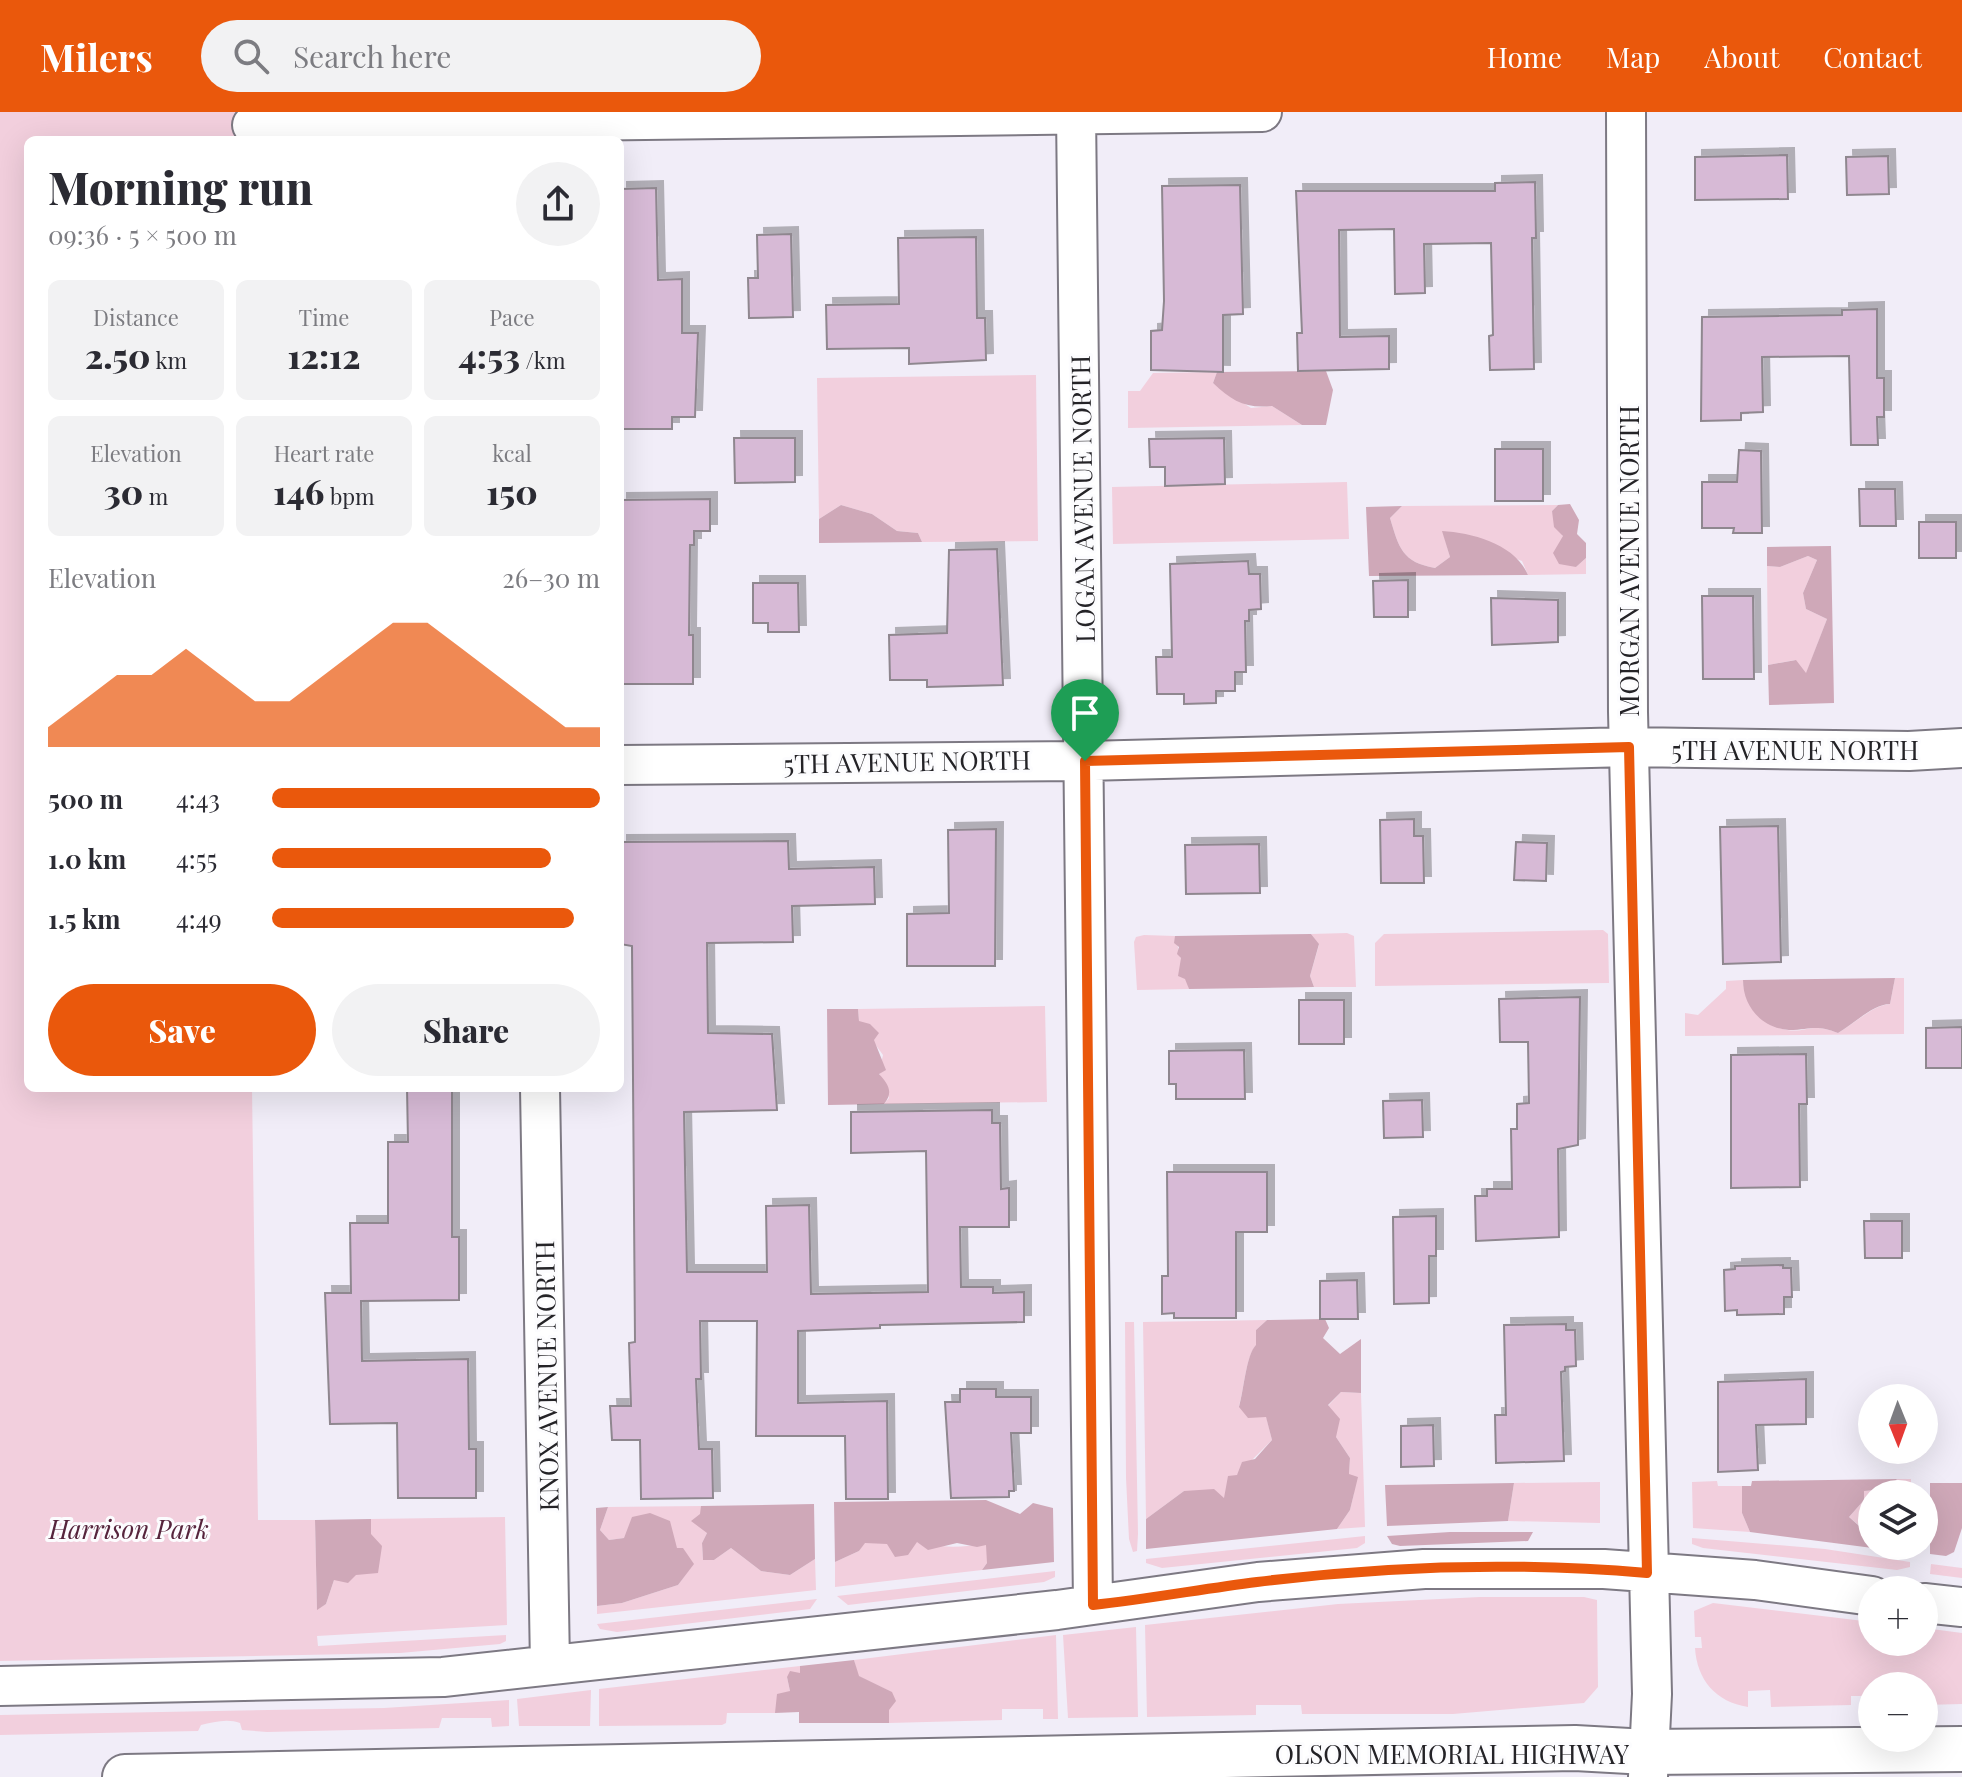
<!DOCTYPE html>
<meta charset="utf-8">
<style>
:root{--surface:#fff;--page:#f2f2f3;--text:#2b2b33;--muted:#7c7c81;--accent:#ea580c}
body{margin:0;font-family:"Playfair Display",serif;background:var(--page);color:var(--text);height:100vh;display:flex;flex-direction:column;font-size:30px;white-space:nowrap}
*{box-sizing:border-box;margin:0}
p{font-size:26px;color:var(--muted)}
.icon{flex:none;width:44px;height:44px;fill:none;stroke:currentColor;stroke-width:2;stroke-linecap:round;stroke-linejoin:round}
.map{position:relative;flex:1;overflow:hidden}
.side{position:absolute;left:24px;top:24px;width:600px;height:956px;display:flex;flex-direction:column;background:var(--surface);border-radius:12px;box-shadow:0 8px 32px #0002}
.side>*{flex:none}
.needle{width:52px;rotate:179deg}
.tools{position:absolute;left:1858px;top:1272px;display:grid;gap:16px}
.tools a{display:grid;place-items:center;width:80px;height:80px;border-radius:50%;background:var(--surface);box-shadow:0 8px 32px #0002;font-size:40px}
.pin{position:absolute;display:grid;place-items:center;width:68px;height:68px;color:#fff;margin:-82px -34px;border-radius:50% 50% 50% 0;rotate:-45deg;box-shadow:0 0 8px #0007}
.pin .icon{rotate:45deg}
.round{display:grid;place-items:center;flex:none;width:84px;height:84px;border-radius:42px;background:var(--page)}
.head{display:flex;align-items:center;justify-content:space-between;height:136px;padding:0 24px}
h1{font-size:44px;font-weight:800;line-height:60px}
.metrics{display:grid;grid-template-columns:repeat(3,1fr);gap:12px;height:136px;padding:8px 24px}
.metrics div{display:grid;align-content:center;border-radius:12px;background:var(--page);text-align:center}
.metrics b{font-size:34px;font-weight:800}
.metrics small{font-size:22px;font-weight:400}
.metrics p{font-size:22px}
.chart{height:224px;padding:16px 24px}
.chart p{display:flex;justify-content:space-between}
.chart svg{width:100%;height:144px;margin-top:8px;fill:var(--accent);opacity:.7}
.action{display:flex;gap:16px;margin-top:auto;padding:16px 24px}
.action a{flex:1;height:92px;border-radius:48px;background:var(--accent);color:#fff;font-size:32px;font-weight:800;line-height:92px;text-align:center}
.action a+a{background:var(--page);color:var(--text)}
ul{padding:0 24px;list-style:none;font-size:26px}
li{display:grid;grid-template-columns:128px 96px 1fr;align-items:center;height:60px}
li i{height:20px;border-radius:10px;background:var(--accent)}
header{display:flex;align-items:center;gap:48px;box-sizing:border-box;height:112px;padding:0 40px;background:var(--accent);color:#fff}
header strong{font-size:38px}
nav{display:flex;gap:44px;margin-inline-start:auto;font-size:28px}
.search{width:560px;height:72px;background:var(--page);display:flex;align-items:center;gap:20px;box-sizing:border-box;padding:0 28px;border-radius:44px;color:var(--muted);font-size:30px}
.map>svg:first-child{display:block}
</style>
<header>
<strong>Milers</strong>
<div class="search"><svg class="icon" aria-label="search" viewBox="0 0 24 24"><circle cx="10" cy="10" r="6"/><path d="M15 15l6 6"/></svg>Search here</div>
<nav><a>Home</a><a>Map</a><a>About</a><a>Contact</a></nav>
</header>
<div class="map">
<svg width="1962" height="1665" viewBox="0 0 1962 1665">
<defs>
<filter id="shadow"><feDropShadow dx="7" dy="-7" stdDeviation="0" flood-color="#0004"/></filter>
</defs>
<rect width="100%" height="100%" fill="#f1edf8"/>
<!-- green -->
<path fill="#f2cfdd" d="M 0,0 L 237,0 L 238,28 L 28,28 L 28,976 L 252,976 L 258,1408 L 315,1408 L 317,1497 L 326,1492 L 334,1468 L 371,1422 L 371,1407 L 505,1405 L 507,1513 L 317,1524 L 318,1534 L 506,1523 L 506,1529 L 500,1532 L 400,1541 L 0,1549 Z
M 1217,260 L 1213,271 L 1251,296 L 1272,294 L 1302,313 L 1128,316 L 1128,279 L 1140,279 L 1153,261 Z
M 1036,263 L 1038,429 L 922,430 L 918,421 L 897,419 L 872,402 L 841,393 L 819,407 L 817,266 Z
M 1347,370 L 1349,427 L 1113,432 L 1112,375 Z
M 1558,393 L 1552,399 L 1576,455 L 1586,446 L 1586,462 L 1528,463 L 1522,449 L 1443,420 L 1450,445 L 1435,456 C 1402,450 1399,436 1390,406 L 1402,394 Z
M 1808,444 L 1817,448 L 1803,481 L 1806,497 L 1827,507 L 1806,562 L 1795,548 L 1768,553 L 1767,454 L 1780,455 Z
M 1603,818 L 1608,822 L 1609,871 L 1375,874 L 1375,831 L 1384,822 Z
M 1347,821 L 1354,824 L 1356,875 L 1314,875 L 1310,864 L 1319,833 L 1311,822 Z
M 1144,823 L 1175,824 L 1189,877 L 1137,878 L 1134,830 L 1136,825 Z
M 1895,866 L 1904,866 L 1904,922 L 1685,924 L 1685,901 L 1698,903 L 1726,877 L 1726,869 L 1743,868 C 1743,891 1764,914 1787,918 C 1808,921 1810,910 1838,921 C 1854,912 1873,893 1890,892 Z
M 1045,894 L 1047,990 L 884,992 L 889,986 L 879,961 L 883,943 L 859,910 L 858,897 Z
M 1267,1208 L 1256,1218 L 1256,1234 C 1246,1243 1244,1278 1239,1294 L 1266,1304 L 1272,1328 L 1237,1363 L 1224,1387 L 1184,1379 L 1146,1407 L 1143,1210 Z
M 1125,1210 L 1134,1210 L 1138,1422 L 1137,1439 L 1133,1440 L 1129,1427 L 1126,1366 Z
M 1341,1280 L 1361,1281 L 1365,1415 L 1337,1417 L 1350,1398 L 1354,1381 L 1349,1362 L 1350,1346 L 1336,1325 L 1328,1294 Z
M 1897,1367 L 1911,1367 L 1911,1382 L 1872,1382 L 1872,1414 L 1867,1420 L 1849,1405 L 1864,1388 L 1864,1379 L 1890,1377 Z
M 1717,1369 L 1718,1374 L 1742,1374 L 1742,1401 L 1750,1420 L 1693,1416 L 1692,1370 Z
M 1600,1370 L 1600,1411 L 1508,1409 L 1514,1371 Z
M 701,1394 L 707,1421 L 702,1431 L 703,1448 L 714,1448 L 731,1436 L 761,1459 L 790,1463 L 815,1447 L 816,1478 L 597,1502 L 597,1494 L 622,1491 L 678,1473 L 693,1452 L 677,1436 L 629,1417 L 624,1426 L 609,1428 L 600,1418 L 608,1395 Z
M 1365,1424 L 1365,1431 L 1357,1436 L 1162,1456 L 1146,1451 L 1146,1447 Z
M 1692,1426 L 1825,1437 L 1910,1450 L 1910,1455 L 1897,1458 L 1703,1436 L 1692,1432 Z
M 916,1429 C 939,1437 963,1435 987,1432 L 987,1451 L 982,1458 L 835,1475 L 835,1450 L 859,1439 L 864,1431 Z
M 1931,1452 L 1962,1456 L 1962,1466 L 1930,1462 Z
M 1055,1459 L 1055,1465 L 1044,1470 L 848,1493 L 837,1484 Z
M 1480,1485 L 1584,1485 L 1597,1488 L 1598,1575 L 1584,1591 L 1453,1602 L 1302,1602 L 1301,1593 L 1256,1593 L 1256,1603 L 1147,1605 L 1145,1513 L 1338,1492 Z
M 817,1487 L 810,1497 L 617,1520 L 600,1517 L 597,1512 Z
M 1713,1491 L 1872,1510 L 1872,1530 L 1924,1530 L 1924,1516 L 1962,1521 L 1962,1592 L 1924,1593 L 1924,1574 L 1872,1574 L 1872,1584 L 1851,1584 L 1851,1593 L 1771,1595 L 1770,1578 L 1748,1579 L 1748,1595 C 1716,1590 1697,1568 1695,1536 L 1702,1536 L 1701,1525 L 1695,1525 L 1694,1499 Z
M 1136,1515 L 1138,1605 L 1068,1606 L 1063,1523 Z
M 1056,1523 L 1058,1607 L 1043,1607 L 1043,1597 L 1002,1597 L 1002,1608 L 889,1611 L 887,1578 L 858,1564 L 854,1548 Z
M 800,1554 L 801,1561 L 787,1565 L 790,1579 L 775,1601 L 727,1601 L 726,1611 L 722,1613 L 599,1614 L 599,1577 Z
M 591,1578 L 590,1614 L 519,1614 L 517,1587 Z
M 509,1588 L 509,1614 L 492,1615 L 491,1606 L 442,1606 L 439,1616 L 267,1620 L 242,1618 L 240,1611 C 228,1606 213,1610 201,1613 L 198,1619 L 0,1623 L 0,1603 L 384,1596 Z"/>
<!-- forest -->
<path fill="#cfa8b8" d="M 1326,259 L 1333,278 L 1326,313 L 1302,313 L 1272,294 C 1246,297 1232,289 1213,271 L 1217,260 Z
M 1570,392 L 1579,408 L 1577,422 L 1586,431 L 1586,446 L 1576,455 L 1559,452 L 1553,441 L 1563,424 L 1554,415 L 1552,399 L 1558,393 Z
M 841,393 L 872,402 L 897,419 L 918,421 L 922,430 L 819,431 L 819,407 Z
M 1402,394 L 1390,406 C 1399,436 1402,450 1435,456 L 1450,445 L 1442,419 C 1473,421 1515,432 1528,463 L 1369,464 L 1366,395 Z
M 1831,434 L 1834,591 L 1769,593 L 1768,553 L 1796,548 L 1806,561 L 1827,507 L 1806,497 L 1803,481 L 1817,448 L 1808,444 L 1780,455 L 1767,454 L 1767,435 Z
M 1311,822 L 1319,832 L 1310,864 L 1314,875 L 1189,877 L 1185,867 L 1178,864 L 1181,846 L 1177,842 L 1179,835 L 1174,831 L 1175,824 Z
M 1895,866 L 1890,892 C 1873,892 1854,912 1838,921 C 1815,912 1811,918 1789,918 C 1761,916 1743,894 1743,868 Z
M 827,897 L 858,897 L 859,909 L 870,912 L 879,921 L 874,928 L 886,958 L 879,962 C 888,972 894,980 884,992 L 828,993 Z
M 1325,1207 L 1329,1216 L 1323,1226 L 1340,1242 L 1361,1227 L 1361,1281 L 1341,1280 L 1328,1293 L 1340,1307 L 1336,1325 L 1350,1346 L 1349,1362 L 1358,1365 L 1350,1398 L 1337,1417 L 1146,1437 L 1146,1407 L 1184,1379 L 1214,1377 L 1224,1386 L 1228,1364 L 1237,1363 L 1242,1350 L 1255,1347 L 1272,1328 L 1266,1305 L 1248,1306 L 1239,1295 C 1244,1278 1246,1243 1256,1233 L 1256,1218 L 1267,1208 Z
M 1897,1367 L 1889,1377 L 1864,1379 L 1864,1388 L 1849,1405 L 1866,1420 L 1872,1414 L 1872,1434 L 1911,1434 L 1911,1441 L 1750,1420 L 1742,1401 L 1742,1374 L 1751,1374 L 1752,1369 Z
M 1514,1371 L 1508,1409 L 1387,1414 L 1385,1373 Z
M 1930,1371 L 1962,1371 L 1962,1416 L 1954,1440 L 1946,1444 L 1930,1442 Z
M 986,1388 L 1020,1402 L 1033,1391 L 1053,1396 L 1054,1450 L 982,1458 L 987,1451 L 986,1433 L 977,1435 L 957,1431 L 928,1438 L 917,1430 L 908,1443 L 895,1445 L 887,1432 L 865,1431 L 859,1439 L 835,1450 L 834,1390 Z
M 814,1392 L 815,1447 L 790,1463 L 761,1459 L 731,1436 L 714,1448 L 703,1448 L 702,1431 L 707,1421 L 691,1409 L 700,1402 L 701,1394 Z
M 608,1395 L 600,1418 L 609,1428 L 624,1426 L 632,1405 L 650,1401 L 670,1409 L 677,1436 L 683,1436 L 694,1452 L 678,1473 L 622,1491 L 597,1494 L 596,1396 Z
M 371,1407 L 371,1422 L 382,1434 L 378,1461 L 356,1463 L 348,1471 L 334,1468 L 326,1492 L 317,1498 L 315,1408 Z
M 1450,1420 L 1533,1420 L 1528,1429 L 1400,1434 L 1392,1432 L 1387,1424 Z
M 854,1548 L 859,1564 L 892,1580 L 896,1589 L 889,1598 L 889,1611 L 799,1611 L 799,1600 L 775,1601 L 777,1582 L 790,1579 L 787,1565 L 790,1559 L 800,1561 L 800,1554 Z"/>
<!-- building -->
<path fill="#d7bad6" stroke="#8f878f" stroke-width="2" filter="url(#shadow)" d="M 1787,43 L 1788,87 L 1695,88 L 1695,45 Z
M 1888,44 L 1889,82 L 1847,83 L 1846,45 Z
M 1535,70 L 1536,126 L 1532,126 L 1534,257 L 1490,258 L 1489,224 L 1493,223 L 1491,131 L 1424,132 L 1425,181 L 1395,182 L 1394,117 L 1339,118 L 1340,225 L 1389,224 L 1389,257 L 1298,259 L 1297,221 L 1302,221 L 1296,79 L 1495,79 L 1495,71 Z
M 1240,73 L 1243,202 L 1223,203 L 1223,260 L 1151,258 L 1151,219 L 1162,218 L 1164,189 L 1162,74 Z
M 656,76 L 658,168 L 682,167 L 682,221 L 698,221 L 695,305 L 672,305 L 672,317 L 621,317 L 620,77 Z
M 791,122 L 793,205 L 749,206 L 748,166 L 758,166 L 757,123 Z
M 976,125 L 977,206 L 985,206 L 986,248 L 909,252 L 909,236 L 827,237 L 826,193 L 899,192 L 898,126 Z
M 1877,197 L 1877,266 L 1884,266 L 1884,305 L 1877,305 L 1878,333 L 1851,333 L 1849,244 L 1762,245 L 1763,300 L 1741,301 L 1741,308 L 1701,309 L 1702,205 L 1842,203 L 1842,198 Z
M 734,326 L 795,326 L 795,370 L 735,371 Z
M 1224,326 L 1225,372 L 1165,374 L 1165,355 L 1150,355 L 1149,327 Z
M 1495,337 L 1543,337 L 1543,389 L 1495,389 Z
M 1739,338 L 1761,339 L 1762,421 L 1733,421 L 1734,416 L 1702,416 L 1702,370 L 1737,370 Z
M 1859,377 L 1895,377 L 1896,414 L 1860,414 Z
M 710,387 L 710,419 L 694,419 L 694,433 L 690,433 L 689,523 L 693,523 L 693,572 L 620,572 L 620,388 Z
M 1919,410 L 1956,410 L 1956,446 L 1919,446 Z
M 997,437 L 1003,573 L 927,575 L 927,568 L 890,568 L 889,523 L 947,521 L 949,438 Z
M 1248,449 L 1249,462 L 1260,462 L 1261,497 L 1249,498 L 1249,509 L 1245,509 L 1246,560 L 1235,560 L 1235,579 L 1216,579 L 1216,591 L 1184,592 L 1184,582 L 1157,582 L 1156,545 L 1172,545 L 1170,452 Z
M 1408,468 L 1408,505 L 1374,505 L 1373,469 Z
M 753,471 L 798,471 L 799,520 L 768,520 L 768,511 L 753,511 Z
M 1702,484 L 1753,484 L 1754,567 L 1703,567 Z
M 1491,486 L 1558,488 L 1558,530 L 1492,533 Z
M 1414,707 L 1414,724 L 1423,724 L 1424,771 L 1381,771 L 1380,708 Z
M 1778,714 L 1781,850 L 1723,852 L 1720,715 Z
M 996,717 L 995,854 L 907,854 L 907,802 L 949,801 L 948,718 Z
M 788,729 L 789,757 L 874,755 L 875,792 L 792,794 L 793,830 L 707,831 L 708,921 L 772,922 L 777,998 L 684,1000 L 687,1160 L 767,1160 L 766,1094 L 809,1093 L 811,1182 L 928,1180 L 926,1039 L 851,1041 L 851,1000 L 992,998 L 992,1011 L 1000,1011 L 1001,1077 L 1009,1076 L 1009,1115 L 960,1115 L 961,1175 L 993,1175 L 993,1181 L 1024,1180 L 1024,1210 L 880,1213 L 880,1216 L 798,1219 L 798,1291 L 887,1289 L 888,1387 L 846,1387 L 845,1324 L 756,1324 L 757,1209 L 700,1209 L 701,1267 L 696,1267 L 699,1337 L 712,1337 L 713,1386 L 641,1387 L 640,1328 L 612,1328 L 610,1294 L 631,1294 L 629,1231 L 635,1230 L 632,834 L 620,832 L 620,730 Z
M 1516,730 L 1547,731 L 1546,769 L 1514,768 Z
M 1259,732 L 1260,781 L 1186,782 L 1185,733 Z
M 1580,885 L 1578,1033 L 1558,1037 L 1559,1125 L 1476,1129 L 1475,1084 L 1487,1084 L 1487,1077 L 1512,1077 L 1511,1017 L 1517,1017 L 1517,992 L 1529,991 L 1528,930 L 1500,930 L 1499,887 Z
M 1299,888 L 1344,888 L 1344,932 L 1299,932 Z
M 1962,915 L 1962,956 L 1926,956 L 1926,916 Z
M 1244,938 L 1245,987 L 1176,987 L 1176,972 L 1169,972 L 1169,939 Z
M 1806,942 L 1807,992 L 1799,992 L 1800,1075 L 1731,1076 L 1731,943 Z
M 407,976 L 452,976 L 452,1125 L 459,1125 L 459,1188 L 361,1189 L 362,1249 L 468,1247 L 469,1337 L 476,1337 L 476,1386 L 398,1386 L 397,1311 L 330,1312 L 325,1181 L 351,1181 L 350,1111 L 388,1111 L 388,1030 L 408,1030 Z
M 1422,988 L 1423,1025 L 1384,1026 L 1383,989 Z
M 1167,1060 L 1267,1060 L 1267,1120 L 1236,1120 L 1236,1206 L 1174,1206 L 1174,1201 L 1162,1202 L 1162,1164 L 1168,1164 Z
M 1436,1104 L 1436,1144 L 1429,1144 L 1429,1191 L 1394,1192 L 1393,1105 Z
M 1864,1109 L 1902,1109 L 1902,1146 L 1865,1146 Z
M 1783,1153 L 1783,1156 L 1791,1156 L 1792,1185 L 1784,1185 L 1784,1202 L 1737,1203 L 1737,1198 L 1725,1199 L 1724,1158 L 1735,1157 L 1735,1154 Z
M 1357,1168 L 1358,1207 L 1320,1207 L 1320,1169 Z
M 1566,1212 L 1566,1218 L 1575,1218 L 1576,1254 L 1565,1255 L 1565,1259 L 1561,1260 L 1564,1349 L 1496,1351 L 1495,1303 L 1506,1303 L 1504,1213 Z
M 1806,1267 L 1806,1312 L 1756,1313 L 1758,1358 L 1718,1360 L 1718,1270 Z
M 960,1277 L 996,1277 L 996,1285 L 1031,1285 L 1031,1321 L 1011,1321 L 1014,1379 L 1009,1379 L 1009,1385 L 951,1386 L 945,1290 L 960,1290 Z
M 1433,1313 L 1434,1354 L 1401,1355 L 1401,1314 Z"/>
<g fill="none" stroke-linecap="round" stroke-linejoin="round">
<defs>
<path id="street" d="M 1076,0 L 1093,1493
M 1626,0 L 1628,600 L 1652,1582 L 1648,1665
M 252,13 L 1262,0
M 620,653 L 1085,649 L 1629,635 L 1909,639 L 1962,636
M 540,976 L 550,1553
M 1924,1491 L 1962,1495
M 0,1574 L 443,1565 L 1057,1498 L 1258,1470 L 1424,1457 L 1604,1457 L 1755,1468 L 1872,1484"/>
<path id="primary" d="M 125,1665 L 1575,1636 L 1647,1640 L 1962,1637"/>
</defs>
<!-- street casing -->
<use href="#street" stroke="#7d7983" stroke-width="42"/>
<!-- primary casing -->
<use href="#primary" stroke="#7d7983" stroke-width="48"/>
<!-- street -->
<use href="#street" stroke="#fff" stroke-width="38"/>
<!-- primary -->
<use href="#primary" stroke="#fff" stroke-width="44"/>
</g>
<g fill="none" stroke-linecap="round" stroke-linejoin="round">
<defs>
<path id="route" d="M 1629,635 L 1647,1461 C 1519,1450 1384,1454 1257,1470 C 1202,1477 1148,1487 1093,1493 L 1085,649 Z"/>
</defs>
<!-- route casing -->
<use href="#route" stroke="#fff" stroke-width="16"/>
<!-- route -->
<use href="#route" stroke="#ea580c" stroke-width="10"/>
</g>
<g text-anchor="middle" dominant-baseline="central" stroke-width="6" stroke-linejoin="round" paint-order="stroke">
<!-- street labels -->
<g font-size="26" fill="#242327" stroke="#fcfcfe">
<text transform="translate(1082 387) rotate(-91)">LOGAN AVENUE NORTH</text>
<text transform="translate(1628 449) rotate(-90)">MORGAN AVENUE NORTH</text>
<text x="1795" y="637">5TH AVENUE NORTH</text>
<text transform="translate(907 649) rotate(-1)">5TH AVENUE NORTH</text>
<text transform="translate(546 1264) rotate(-91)">KNOX AVENUE NORTH</text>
<text x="1452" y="1641">OLSON MEMORIAL HIGHWAY</text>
</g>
<!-- park labels -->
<g font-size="26" font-style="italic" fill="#56243c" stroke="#fcfcfe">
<text x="129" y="1416">Harrison Park</text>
</g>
</g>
</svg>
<div class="tools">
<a><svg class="needle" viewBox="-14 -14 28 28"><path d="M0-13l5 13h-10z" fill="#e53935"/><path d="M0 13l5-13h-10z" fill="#7c7c81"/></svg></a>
<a><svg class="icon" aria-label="layers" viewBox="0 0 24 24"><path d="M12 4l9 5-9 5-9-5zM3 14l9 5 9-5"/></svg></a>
<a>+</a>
<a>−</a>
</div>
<div class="pin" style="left:1085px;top:649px;background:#1e9e55"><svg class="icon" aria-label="arrive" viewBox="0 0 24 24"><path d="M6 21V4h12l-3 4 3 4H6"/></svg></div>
<section class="side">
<div class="head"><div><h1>Morning run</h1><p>09:36 · 5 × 500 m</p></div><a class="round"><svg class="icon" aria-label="share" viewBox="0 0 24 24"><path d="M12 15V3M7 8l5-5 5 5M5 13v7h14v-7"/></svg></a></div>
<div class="metrics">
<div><p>Distance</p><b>2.50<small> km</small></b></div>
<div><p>Time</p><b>12:12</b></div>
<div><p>Pace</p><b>4:53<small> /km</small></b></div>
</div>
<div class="metrics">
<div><p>Elevation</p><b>30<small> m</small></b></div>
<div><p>Heart rate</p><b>146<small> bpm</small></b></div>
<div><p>kcal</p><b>150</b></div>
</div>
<div class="chart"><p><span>Elevation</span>26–30 m</p>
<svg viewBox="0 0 160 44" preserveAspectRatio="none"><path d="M0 44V38L10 30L20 22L30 22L40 14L50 22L60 30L70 30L80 22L90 14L100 6L110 6L120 14L130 22L140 30L150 38L160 38V44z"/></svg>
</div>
<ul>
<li><b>500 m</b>4:43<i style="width:100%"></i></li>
<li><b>1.0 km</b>4:55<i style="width:85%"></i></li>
<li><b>1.5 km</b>4:49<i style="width:92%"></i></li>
</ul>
<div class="action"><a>Save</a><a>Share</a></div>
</section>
</div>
